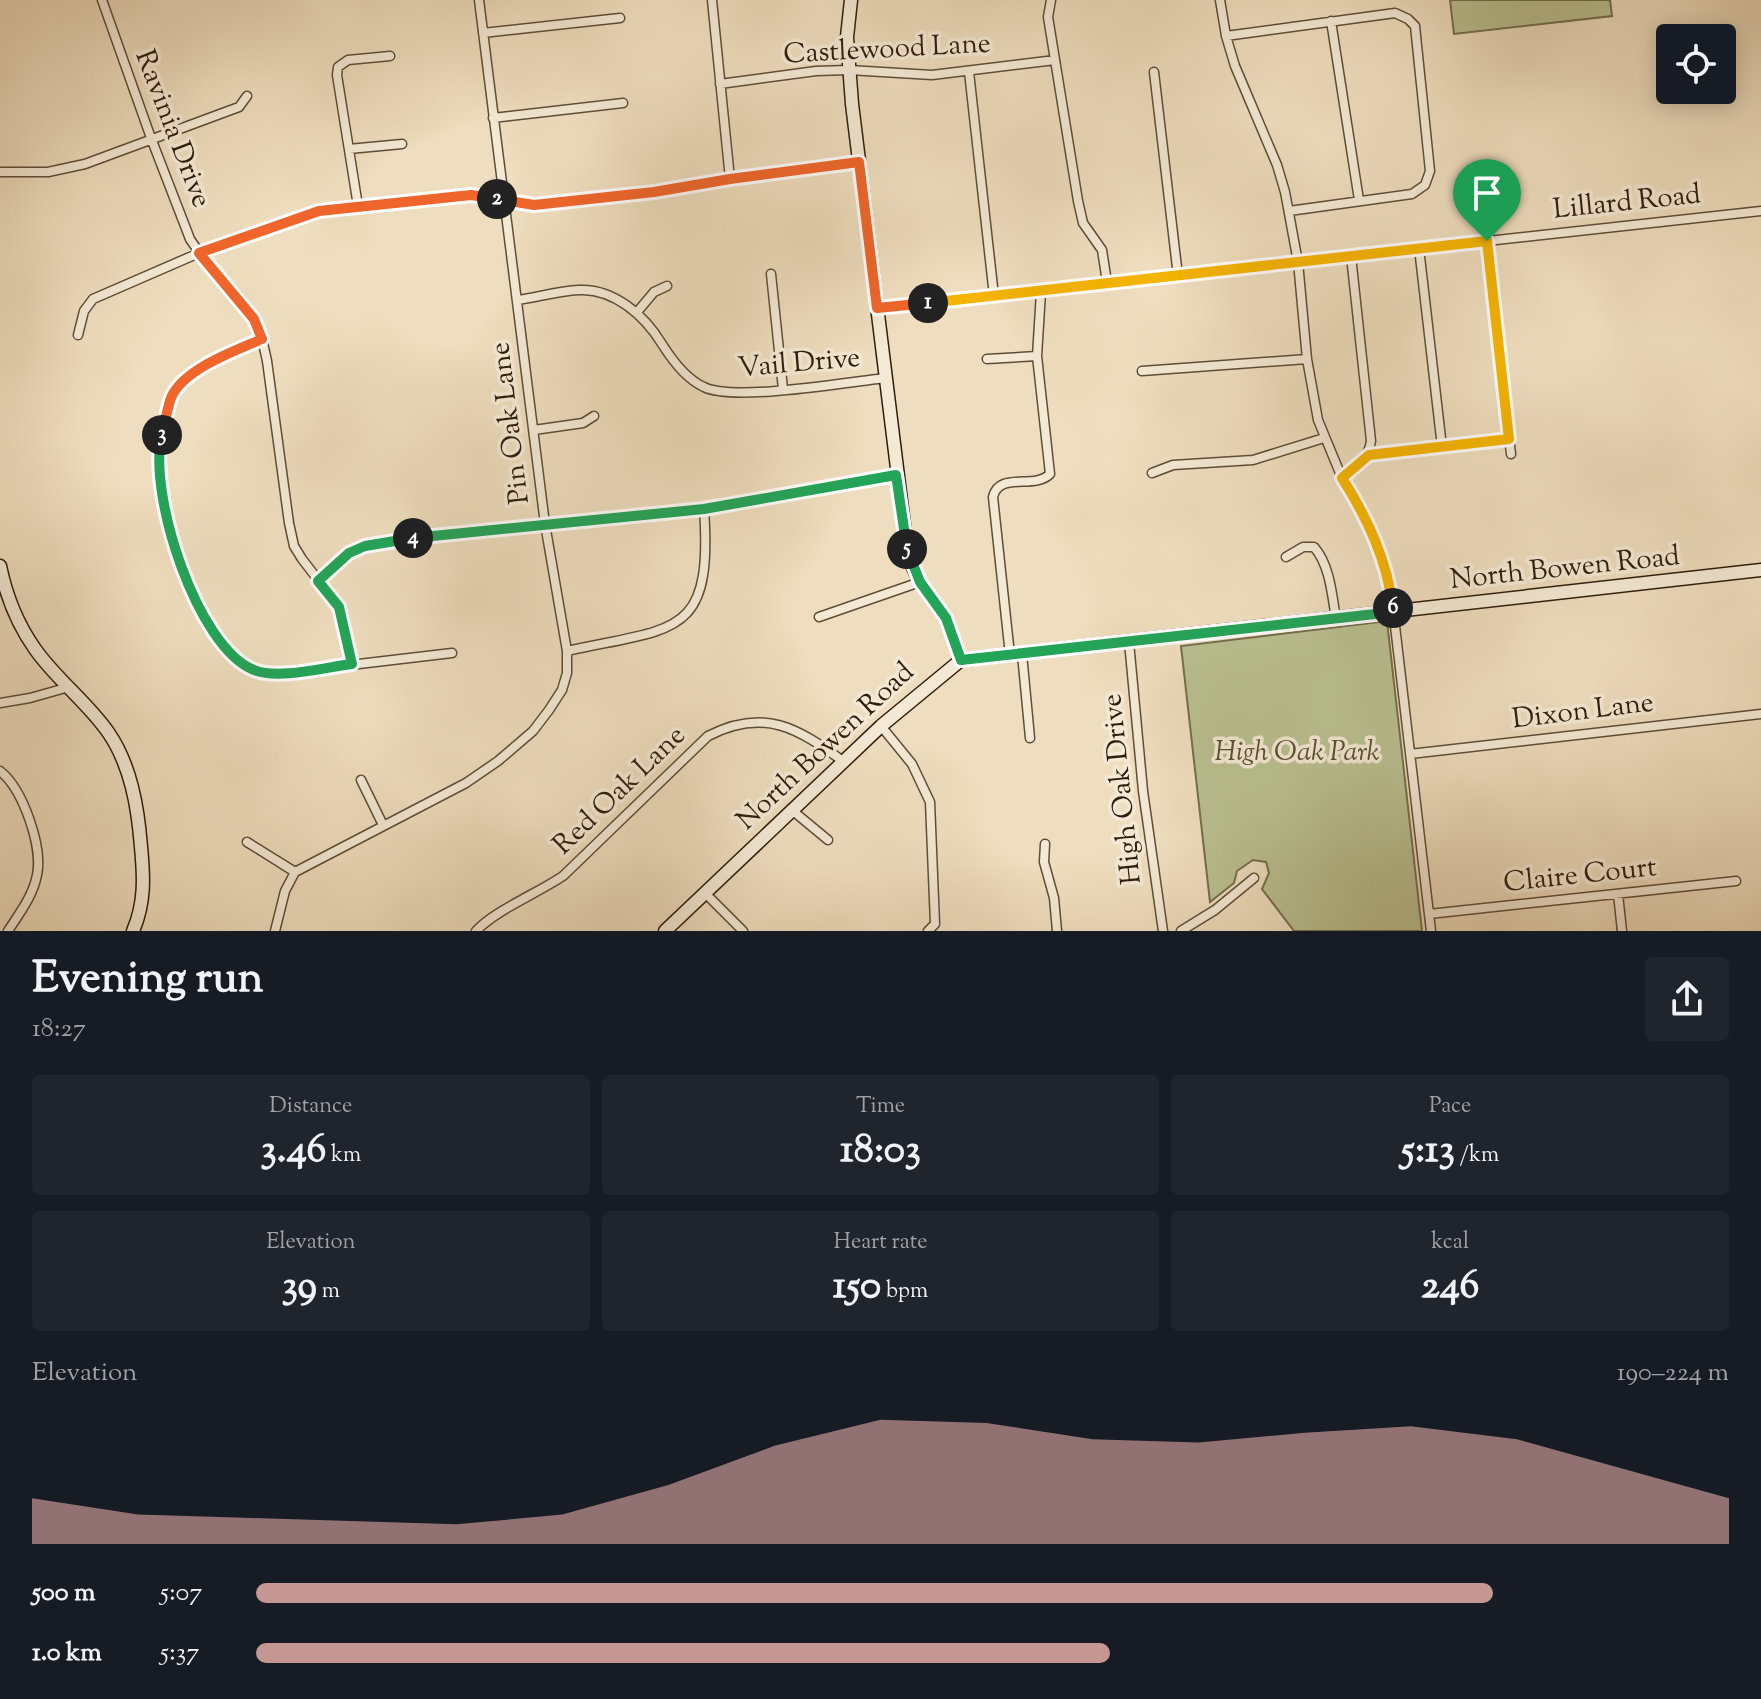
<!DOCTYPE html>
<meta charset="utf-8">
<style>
:root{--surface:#171b24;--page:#20242c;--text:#f1f3f6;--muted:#9ea1a6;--accent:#c59692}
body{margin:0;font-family:"Sorts Mill Goudy",serif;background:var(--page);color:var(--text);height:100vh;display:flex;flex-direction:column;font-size:30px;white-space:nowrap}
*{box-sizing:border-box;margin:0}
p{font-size:26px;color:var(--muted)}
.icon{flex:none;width:44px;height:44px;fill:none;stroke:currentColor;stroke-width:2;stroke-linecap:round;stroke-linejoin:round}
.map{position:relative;height:931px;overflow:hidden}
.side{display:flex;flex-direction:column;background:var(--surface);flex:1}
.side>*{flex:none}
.tools{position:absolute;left:1656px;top:24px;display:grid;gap:16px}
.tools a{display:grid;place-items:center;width:80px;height:80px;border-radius:8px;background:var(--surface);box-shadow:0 4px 20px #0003;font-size:40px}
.pin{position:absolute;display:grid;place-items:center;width:68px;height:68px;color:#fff;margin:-82px -34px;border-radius:50% 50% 50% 0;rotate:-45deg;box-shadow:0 0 8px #0007}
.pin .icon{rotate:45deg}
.km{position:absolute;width:40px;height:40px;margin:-20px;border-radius:50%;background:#222;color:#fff;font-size:22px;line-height:40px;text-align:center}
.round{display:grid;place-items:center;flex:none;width:84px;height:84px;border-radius:8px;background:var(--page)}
.headline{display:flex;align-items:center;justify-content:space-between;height:136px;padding:0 32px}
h1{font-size:44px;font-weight:700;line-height:60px}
.stats{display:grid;grid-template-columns:repeat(3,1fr);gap:12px;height:136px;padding:8px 32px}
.stats div{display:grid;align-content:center;border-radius:8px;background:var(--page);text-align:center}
.stats b{font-size:40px;font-weight:700}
.stats small{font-size:22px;font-weight:400}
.stats p{font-size:22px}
.chart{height:224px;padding:16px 32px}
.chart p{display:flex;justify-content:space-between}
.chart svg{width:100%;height:144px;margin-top:8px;fill:var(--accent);opacity:.7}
ul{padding:0 32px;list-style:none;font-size:26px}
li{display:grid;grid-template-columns:128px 96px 1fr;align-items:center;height:60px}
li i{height:20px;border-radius:10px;background:var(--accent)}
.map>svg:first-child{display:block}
</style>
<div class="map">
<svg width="1761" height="931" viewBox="0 0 1761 931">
<rect width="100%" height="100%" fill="#eeddbe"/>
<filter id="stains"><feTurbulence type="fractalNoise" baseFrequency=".0025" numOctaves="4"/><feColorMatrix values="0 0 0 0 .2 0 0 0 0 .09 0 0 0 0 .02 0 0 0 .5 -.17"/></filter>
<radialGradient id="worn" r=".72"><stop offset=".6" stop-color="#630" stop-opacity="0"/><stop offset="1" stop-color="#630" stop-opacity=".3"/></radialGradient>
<!-- green -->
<path fill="#b9c091" stroke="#746e4e" stroke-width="2" d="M 1450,0 L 1610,0 L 1612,16 L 1454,34 Z
M 1387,621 L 1422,931 L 1294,931 L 1262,889 L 1269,873 L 1266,862 L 1253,860 L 1237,871 L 1234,883 L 1210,902 L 1181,646 Z"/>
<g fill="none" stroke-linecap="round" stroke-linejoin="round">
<defs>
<path id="street" d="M 102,0 L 151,138 L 190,239 C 208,268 237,289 254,319 C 261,331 264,347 267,361 L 289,523 L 294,546 L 302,559 L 339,607 L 352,664
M 712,0 L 730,179
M 1051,0 L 1048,17 L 1078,201 L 1083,223 L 1102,250 L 1107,282
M 1220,0 L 1226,36 L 1235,66 L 1277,165 L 1285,192 L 1298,262 L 1307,359 L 1318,420 L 1342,478 L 1367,518 L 1391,592 L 1431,931
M 1331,21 L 1359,200
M 483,33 L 620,18
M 1226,36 L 1395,13 L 1408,19 L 1415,26 L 1430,171 L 1425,185 L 1412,194 L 1289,211
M 969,72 L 994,296
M 1154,72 L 1178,276
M 720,84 L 816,71 L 849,70 L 932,75 L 1055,60
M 493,118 L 623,103
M 349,149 L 402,144
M 0,172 L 48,172 L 85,164 L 239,107 L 247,96
M 358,206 L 337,75 L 338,67 L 348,60 L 390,56
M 1487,241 L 1511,454
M 1419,248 L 1442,447
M 771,274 L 783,389
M 518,300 C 538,297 559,291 579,290 C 614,288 645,316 662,344 C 672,360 686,379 704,387 C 734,402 848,382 886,378
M 877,308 L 1761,211
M 638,311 L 654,292 L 667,286
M 78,335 L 84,311 L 93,299 L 199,253 L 319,211 L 471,195 L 534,205 L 654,192 L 730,179 L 859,162
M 262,339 C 234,352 192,364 174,392 C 162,411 157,453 158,475 C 162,523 200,634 240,663 C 250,670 261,673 274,674 L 452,653
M 987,359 L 1037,356
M 1142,371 L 1307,359
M 534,430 L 583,423 L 594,416
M 1369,455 L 1509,439
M 1152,473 L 1173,465 L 1253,460 L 1324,438
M 1342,478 C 1357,467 1368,460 1371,441 L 1351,256
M 1286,557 L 1303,547 L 1314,547 C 1330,565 1332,595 1336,619
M 318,581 L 349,553 L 392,540 L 704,509 L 896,475
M 819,617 L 920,582
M 1129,642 L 1143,791 L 1163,931
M 567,651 C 676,627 713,638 704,509
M 1022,654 L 1030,738
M 1010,655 L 993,497 C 999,471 1034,490 1050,474 L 1037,356 L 1041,292
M 0,703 L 30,698 L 69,687
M 881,726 L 912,764 L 930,802 L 935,924 L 928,931
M 1410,754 L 1761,714
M 0,771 C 23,789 43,847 37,875 C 33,896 19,914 8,931
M 361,780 L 383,825
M 793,811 L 828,840
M 247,842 L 295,872
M 1045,844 L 1044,862 L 1054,898 L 1057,931
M 705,893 L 743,931
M 1618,894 L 1622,931
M 1429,914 L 1736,881
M 275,931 L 285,891 L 295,872 L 466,783 L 498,761 L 533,731 L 549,710 L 562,690 L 567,673 L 567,651 L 545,524 L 479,0
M 476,931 C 496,910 536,894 563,876 L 708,736 C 764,707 798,728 844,762
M 1181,931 L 1215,910 L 1254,878"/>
<path id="secondary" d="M 851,0 L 847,37 L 852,104 L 908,557 L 920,582 L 946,618 L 961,660
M 0,566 C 6,595 18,625 35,649 C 56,679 87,702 108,732 C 131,765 138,808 141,847 C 144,878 145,903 133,931
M 665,931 L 881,726 L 961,660 L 1761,570"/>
</defs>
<!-- street casing -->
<use href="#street" stroke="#5f4d38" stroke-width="11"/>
<!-- secondary casing -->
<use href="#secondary" stroke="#2f1d0b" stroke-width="15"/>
<!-- street -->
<use href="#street" stroke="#f4e9d5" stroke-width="8"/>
<!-- secondary -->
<use href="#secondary" stroke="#f4e9d5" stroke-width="12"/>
</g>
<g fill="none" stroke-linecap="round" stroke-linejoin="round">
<defs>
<path id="split-1" d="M 928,303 L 1487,241"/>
<path id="split-2" d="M 497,199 L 534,205 L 654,192 L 730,179 L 859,162 L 877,308 L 928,303"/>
<path id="split-3" d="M 162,435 C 165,423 167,409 171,398 C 183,369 235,351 262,339 L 254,319 L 199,253 L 319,211 L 471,195 L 497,199"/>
<path id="split-4" d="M 162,435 C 147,492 197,648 254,670 C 278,680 326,667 352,664 L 339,607 L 318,581 L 349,553 L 365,546 L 413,538"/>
<path id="split-5" d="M 413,538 L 704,509 L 896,475 L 907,549"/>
<path id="split-6" d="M 907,549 L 920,582 L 946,618 L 961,660 L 1393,612 L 1393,608"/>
<path id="split-7" d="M 1393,608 C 1387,560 1368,519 1342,478 L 1369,455 L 1509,439 L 1487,241"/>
</defs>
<!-- split-1 casing -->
<use href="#split-1" stroke="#fff" stroke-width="16"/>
<!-- split-2 casing -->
<use href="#split-2" stroke="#fff" stroke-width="16"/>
<!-- split-3 casing -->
<use href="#split-3" stroke="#fff" stroke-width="16"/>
<!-- split-4 casing -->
<use href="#split-4" stroke="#fff" stroke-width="16"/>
<!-- split-5 casing -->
<use href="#split-5" stroke="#fff" stroke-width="16"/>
<!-- split-6 casing -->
<use href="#split-6" stroke="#fff" stroke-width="16"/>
<!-- split-7 casing -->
<use href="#split-7" stroke="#fff" stroke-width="16"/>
<!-- split-1 -->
<use href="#split-1" stroke="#f5b400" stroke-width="10"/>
<!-- split-2 -->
<use href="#split-2" stroke="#f0652b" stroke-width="10"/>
<!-- split-3 -->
<use href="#split-3" stroke="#f0652b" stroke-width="10"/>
<!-- split-4 -->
<use href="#split-4" stroke="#22a559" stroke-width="10"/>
<!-- split-5 -->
<use href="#split-5" stroke="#22a559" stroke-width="10"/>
<!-- split-6 -->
<use href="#split-6" stroke="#22a559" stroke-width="10"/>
<!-- split-7 -->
<use href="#split-7" stroke="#f5b400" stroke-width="10"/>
</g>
<g text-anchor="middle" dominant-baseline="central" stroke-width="7" stroke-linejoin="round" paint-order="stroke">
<!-- street labels -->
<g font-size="28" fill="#2f1d0b" stroke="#f4e9d5">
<text transform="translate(887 50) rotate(-3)">Castlewood Lane</text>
<text transform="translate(172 129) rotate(69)">Ravinia Drive</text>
<text transform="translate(1627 203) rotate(-6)">Lillard Road</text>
<text transform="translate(799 364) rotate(-5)">Vail Drive</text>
<text transform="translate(511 423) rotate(-97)">Pin Oak Lane</text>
<text transform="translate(1565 569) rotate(-6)">North Bowen Road</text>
<text transform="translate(1583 712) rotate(-7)">Dixon Lane</text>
<text transform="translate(826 747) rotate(-43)">North Bowen Road</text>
<text transform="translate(1123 789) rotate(-96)">High Oak Drive</text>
<text transform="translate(620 791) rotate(-44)">Red Oak Lane</text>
<text transform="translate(1580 876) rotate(-6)">Claire Court</text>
</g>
<!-- park labels -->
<g font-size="28" font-style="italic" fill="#584e33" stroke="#f4e9d5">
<text x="1297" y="753">High Oak Park</text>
</g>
</g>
<rect width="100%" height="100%" filter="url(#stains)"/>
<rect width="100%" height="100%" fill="url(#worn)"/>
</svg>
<div class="tools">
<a><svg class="icon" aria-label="locate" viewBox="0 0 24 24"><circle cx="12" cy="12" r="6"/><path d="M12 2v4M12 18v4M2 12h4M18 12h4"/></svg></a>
</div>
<div class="pin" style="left:1487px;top:241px;background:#1e9e55"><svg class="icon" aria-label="arrive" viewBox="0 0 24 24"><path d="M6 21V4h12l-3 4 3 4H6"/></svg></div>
<b class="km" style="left:928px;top:303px">1</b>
<b class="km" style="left:497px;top:199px">2</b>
<b class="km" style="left:162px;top:435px">3</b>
<b class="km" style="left:413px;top:538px">4</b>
<b class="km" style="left:907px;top:549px">5</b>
<b class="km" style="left:1393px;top:608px">6</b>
</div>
<section class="side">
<div class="headline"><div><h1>Evening run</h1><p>18:27</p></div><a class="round"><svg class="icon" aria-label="share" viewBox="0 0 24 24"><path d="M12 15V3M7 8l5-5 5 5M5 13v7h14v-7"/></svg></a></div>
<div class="stats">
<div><p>Distance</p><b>3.46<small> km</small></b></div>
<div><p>Time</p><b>18:03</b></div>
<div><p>Pace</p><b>5:13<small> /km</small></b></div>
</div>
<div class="stats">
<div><p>Elevation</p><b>39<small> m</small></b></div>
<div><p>Heart rate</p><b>150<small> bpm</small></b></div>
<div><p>kcal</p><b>246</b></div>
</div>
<div class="chart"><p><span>Elevation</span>190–224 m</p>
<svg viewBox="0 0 160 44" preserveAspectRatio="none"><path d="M0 44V30L10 35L20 36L30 37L40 38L50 35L60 26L70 14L80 6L90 7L100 12L110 13L120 10L130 8L140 12L150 21L160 30V44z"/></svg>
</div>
<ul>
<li><b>500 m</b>5:07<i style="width:84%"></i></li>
<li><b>1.0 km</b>5:37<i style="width:58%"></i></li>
</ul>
</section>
